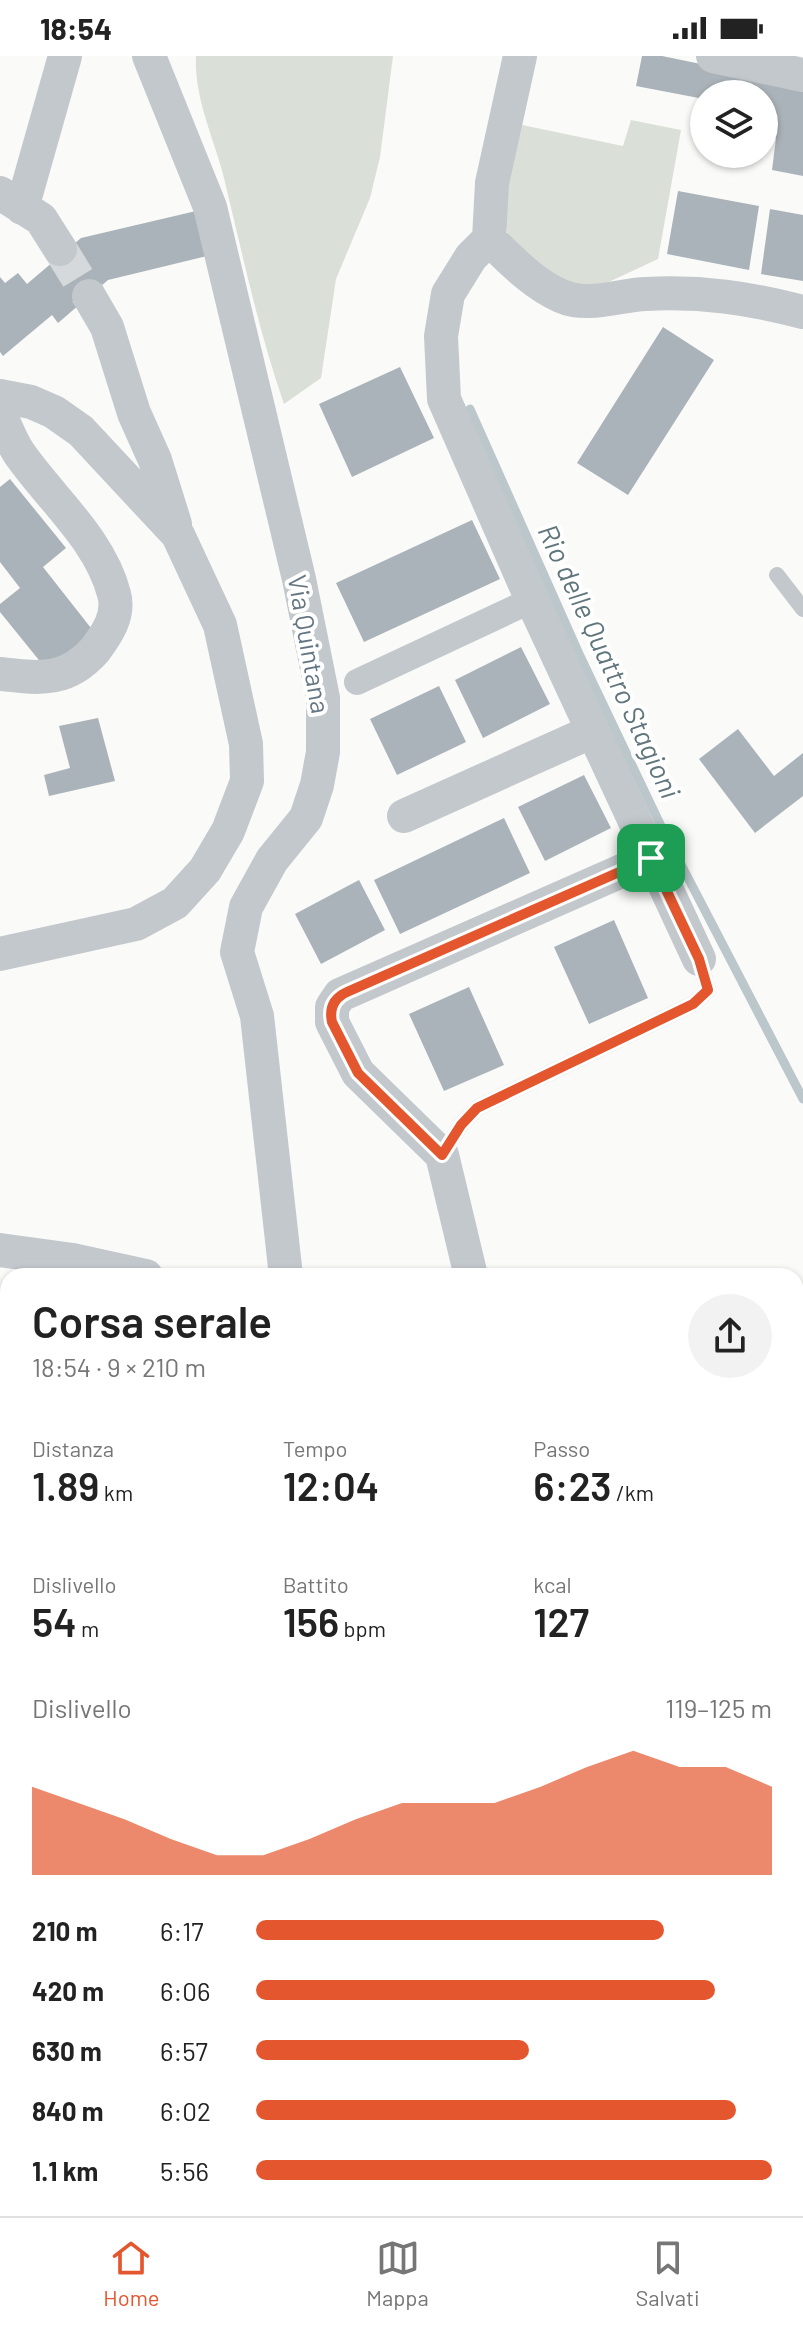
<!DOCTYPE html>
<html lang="it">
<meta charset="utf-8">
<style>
:root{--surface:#fff;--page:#f2f2f2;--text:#222;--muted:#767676;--line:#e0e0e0;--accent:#e4572e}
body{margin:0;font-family:Barlow,sans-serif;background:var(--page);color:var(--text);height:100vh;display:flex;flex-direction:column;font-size:30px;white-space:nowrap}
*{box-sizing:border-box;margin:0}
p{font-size:26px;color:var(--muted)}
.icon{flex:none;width:44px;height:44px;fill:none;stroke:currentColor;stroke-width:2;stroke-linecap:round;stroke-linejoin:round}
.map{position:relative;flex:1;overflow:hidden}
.details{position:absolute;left:0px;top:1212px;width:804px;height:948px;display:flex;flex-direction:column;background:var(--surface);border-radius:24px 24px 0 0;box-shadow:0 2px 6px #0004}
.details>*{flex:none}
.controls{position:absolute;left:690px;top:24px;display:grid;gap:16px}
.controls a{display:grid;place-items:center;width:88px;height:88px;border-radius:50%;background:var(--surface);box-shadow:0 2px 6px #0004;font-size:40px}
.pin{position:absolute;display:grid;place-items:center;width:68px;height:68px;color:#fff;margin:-34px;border-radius:16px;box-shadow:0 4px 12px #0006}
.round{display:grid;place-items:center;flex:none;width:84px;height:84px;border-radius:42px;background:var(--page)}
.summary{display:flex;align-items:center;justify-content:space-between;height:136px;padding:0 32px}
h1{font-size:44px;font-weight:600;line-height:60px}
.metrics{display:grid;grid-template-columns:repeat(3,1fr);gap:12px;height:136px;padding:8px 32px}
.metrics div{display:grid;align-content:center}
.metrics b{font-size:40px;font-weight:600}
.metrics small{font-size:22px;font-weight:400}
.metrics p{font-size:22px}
.chart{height:224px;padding:16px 32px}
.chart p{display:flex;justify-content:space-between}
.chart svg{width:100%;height:144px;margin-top:8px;fill:var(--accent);opacity:.7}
ul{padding:0 32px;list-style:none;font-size:26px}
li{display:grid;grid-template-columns:128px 96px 1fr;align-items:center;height:60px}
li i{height:20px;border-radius:10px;background:var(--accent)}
.status{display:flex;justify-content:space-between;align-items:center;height:56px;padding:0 40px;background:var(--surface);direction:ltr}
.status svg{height:22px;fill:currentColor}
.tab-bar{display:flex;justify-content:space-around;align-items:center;height:112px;border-top:2px solid var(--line);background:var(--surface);font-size:22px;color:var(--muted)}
.tab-bar a{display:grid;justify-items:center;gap:4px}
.tab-bar .current{color:var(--accent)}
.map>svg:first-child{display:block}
</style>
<div class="status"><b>18:54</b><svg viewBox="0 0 49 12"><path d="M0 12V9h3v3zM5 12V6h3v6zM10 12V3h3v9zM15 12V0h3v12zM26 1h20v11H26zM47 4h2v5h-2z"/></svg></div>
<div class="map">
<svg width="803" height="2160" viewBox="0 0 803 2160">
<rect width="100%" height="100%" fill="#fafaf8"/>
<!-- built -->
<path fill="#e8e9e9" d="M 803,1821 L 803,2160 L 0,2160 L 0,1942 L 8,1940 L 8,2152 L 796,2152 L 796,1823 Z"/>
<!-- green -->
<path fill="#dadfd7" d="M 196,0 L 393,0 L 380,101 L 370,142 L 336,223 L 321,322 L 284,348 C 258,273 242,196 223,118 C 213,80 194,41 196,0 Z
M 631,64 L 681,74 L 658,203 L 598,231 L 570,233 C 556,220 517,193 509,180 C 497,160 517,93 522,69 L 623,90 Z
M 8,1320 L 8,1446 L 0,1447 L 0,1323 Z
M 0,1496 L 8,1552 L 8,1774 L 0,1759 Z"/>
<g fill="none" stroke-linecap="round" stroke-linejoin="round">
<!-- stream -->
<path stroke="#bbc7cb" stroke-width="9" d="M 470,353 L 580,600 L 660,768 L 803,1043"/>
</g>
<!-- building -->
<path fill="#aab3b9" d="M 642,0 L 662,0 L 803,29 L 803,120 L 772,114 L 776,82 L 764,80 L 764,38 L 704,38 L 704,43 L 636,30 Z
M 678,135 L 759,150 L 749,214 L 667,198 Z
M 770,153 L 803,159 L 803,225 L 761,218 Z
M 196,155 L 207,200 L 108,224 L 58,267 L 52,259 L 3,300 L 0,296 L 0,221 L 5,227 L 18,217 L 27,228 L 81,182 Z
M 663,271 L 714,304 L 628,439 L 577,407 Z
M 400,311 L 434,382 L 352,421 L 319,348 Z
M 10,423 L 66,492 L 43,511 L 98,581 L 51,619 L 0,556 L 0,548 L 20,532 L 0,506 L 0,431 Z
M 472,464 L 500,523 L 364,586 L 336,527 Z
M 521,591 L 550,648 L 483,682 L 455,624 Z
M 439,630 L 466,686 L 397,719 L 370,663 Z
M 98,662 L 115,725 L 49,740 L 44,719 L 70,712 L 59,670 Z
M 738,673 L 774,720 L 803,697 L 803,740 L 755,777 L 699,703 Z
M 584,719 L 611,772 L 545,805 L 518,751 Z
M 504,762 L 530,817 L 400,878 L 374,824 Z
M 359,824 L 385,874 L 321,908 L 295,858 Z
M 614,864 L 648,942 L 589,968 L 554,891 Z
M 469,931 L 504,1009 L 444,1035 L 409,958 Z
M 803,1790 L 803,1817 L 796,1818 L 796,1792 Z"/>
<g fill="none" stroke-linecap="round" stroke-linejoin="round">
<!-- minor-tunnel -->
<path stroke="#d5d9db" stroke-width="34" stroke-dasharray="34 17" stroke-linecap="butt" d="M 60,193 L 89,240"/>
<defs>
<path id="primary" d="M 796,1353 L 803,1359
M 796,1420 L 796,1444
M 796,1482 L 803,1475
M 796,1557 L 797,1580 L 803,1599
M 796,1657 L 803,1656
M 411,2160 L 414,2152"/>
</defs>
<!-- primary casing -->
<use href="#primary" stroke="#b5babe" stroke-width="48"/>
<!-- service -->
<path stroke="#c3c8cc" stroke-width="16" d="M 777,519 L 803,553
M 442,1099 L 461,1069 L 477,1052 L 693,948 L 708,934 L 699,903"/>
<!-- pedestrian -->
<path stroke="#c3c8cc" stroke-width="26" d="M 357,626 L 532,544"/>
<!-- minor -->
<path stroke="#c3c8cc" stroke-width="34" d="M 149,0 L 210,151 L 299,523 L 323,642 L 323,696 L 317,729 L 306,762 L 272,804 L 246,851 L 237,896 L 257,960 L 286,1220
M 713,0 L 803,19
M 0,137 L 41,163 L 60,193
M 22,152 L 65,0
M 489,183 L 471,201 L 448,238 L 441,280 L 444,343 L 532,544 L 699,903
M 489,183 C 510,203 533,228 561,240 C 588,252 618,239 646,238 C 701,235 749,242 803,256
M 489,183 L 492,127 L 520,0
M 89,240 L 107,271 L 134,357 L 155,404 L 175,468
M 0,340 L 31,346 L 54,356 L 81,375 L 178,479 L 220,569 L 246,688 L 247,725 L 228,775 L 205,814 L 175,847 L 136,868 L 0,898
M 0,358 C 6,371 11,385 19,397 C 50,442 100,483 114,538 C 120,559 107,578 95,594 C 66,627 39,622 0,618
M 404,760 L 593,675
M 0,1194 L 73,1204 L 146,1220
M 471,1220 L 442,1099 L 358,1017 L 332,966 L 332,951 L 340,939 L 347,936 L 651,802
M 796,1734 L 803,1732
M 0,1828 L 8,1834"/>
<!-- primary -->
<use href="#primary" stroke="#fff" stroke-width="44"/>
<defs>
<path id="rail" d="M 796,1940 L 803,1941
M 796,1959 L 803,1960
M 796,1987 L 803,1987
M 796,2003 L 803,2003
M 0,2007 L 8,2007
M 0,2024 L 8,2023
M 0,2144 L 8,2144
M 260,2152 L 396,2160"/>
</defs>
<!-- rail casing -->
<use href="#rail" stroke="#a2aab0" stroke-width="9"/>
<!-- rail -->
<use href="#rail" stroke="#fff" stroke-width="6" stroke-dasharray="18" stroke-linecap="butt"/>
<defs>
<path id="primary-bridge" d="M 0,1297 L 8,1295"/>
</defs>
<!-- primary-bridge casing -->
<use href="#primary-bridge" stroke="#b5babe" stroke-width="48" stroke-linecap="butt"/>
<!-- primary-bridge -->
<use href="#primary-bridge" stroke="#fff" stroke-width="44"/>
</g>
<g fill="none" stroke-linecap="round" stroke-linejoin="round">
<defs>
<path id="route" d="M 651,802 L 699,903 L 708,934 L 693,948 L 477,1052 L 461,1069 L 442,1099 L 358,1017 L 332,966 C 329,952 334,942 347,936 Z"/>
</defs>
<!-- route casing -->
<use href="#route" stroke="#fff" stroke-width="16"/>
<!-- route -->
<use href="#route" stroke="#e4572e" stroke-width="10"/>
</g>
<g text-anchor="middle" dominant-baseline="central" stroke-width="8" stroke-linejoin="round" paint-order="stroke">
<!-- street labels -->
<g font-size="26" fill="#657683" stroke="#fff">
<text transform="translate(310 588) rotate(80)">Via Quintana</text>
</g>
<!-- water labels -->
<g font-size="28" font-style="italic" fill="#60757c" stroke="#fff">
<text transform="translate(610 605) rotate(65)">Rio delle Quattro Stagioni</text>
</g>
</g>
</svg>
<div class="controls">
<a><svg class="icon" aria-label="layers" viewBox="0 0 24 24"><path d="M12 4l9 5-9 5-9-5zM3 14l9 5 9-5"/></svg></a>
</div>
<div class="pin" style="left:651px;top:802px;background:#1e9e55"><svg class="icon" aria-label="arrive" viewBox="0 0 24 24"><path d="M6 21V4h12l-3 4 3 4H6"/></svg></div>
<section class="details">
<div class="summary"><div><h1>Corsa serale</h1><p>18:54 · 9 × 210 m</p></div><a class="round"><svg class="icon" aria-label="share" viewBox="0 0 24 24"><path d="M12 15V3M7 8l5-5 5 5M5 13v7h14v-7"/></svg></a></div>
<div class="metrics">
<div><p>Distanza</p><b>1.89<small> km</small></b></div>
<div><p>Tempo</p><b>12:04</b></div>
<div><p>Passo</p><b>6:23<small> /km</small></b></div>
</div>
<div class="metrics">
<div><p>Dislivello</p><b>54<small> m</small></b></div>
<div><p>Battito</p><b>156<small> bpm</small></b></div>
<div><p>kcal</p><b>127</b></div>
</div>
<div class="chart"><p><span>Dislivello</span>119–125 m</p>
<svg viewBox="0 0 160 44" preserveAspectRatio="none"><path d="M0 44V17L10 22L20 27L30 33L40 38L50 38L60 33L70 27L80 22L90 22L100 22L110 17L120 11L130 6L140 11L150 11L160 17V44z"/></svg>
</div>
<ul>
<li><b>210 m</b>6:17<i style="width:79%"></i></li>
<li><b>420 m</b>6:06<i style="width:89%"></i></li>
<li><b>630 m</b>6:57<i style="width:53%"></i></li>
<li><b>840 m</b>6:02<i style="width:93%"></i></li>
<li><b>1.1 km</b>5:56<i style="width:100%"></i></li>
</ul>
</section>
</div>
<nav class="tab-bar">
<a class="current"><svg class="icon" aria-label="home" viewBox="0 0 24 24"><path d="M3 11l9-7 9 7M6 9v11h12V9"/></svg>Home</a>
<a><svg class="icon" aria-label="map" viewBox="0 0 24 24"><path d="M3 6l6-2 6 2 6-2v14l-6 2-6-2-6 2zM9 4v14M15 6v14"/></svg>Mappa</a>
<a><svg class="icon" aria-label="saved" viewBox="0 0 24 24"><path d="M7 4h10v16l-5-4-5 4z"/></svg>Salvati</a>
</nav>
